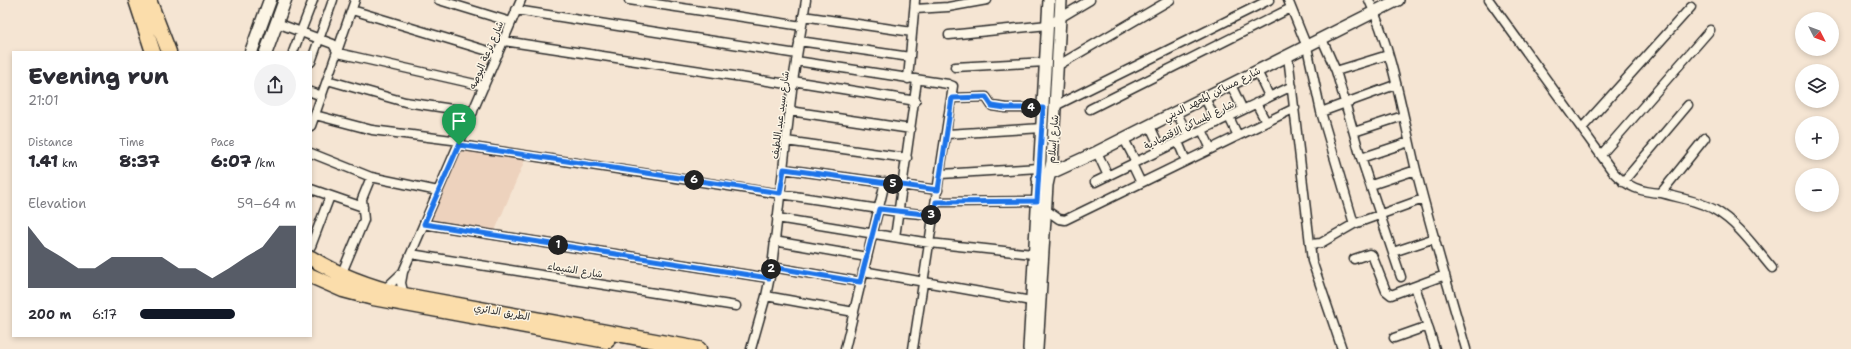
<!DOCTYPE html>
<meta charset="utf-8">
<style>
:root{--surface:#fff;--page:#f2f2f3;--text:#2b2b33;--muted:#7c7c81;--accent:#111827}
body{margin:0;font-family:"Shantell Sans","Playpen Sans Arabic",sans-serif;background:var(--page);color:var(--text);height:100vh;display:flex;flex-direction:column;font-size:15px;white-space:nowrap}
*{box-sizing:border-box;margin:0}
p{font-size:13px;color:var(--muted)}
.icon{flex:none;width:22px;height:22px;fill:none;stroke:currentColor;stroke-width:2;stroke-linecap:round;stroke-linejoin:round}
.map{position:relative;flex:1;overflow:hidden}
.details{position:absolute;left:12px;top:51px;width:300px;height:286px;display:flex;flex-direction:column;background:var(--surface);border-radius:0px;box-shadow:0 2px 6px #0003}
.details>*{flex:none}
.needle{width:26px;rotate:132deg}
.tools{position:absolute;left:1795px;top:12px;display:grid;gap:8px}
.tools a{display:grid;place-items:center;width:44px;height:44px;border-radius:50%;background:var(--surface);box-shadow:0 2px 6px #0003;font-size:20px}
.pin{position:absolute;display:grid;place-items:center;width:34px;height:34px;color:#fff;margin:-41px -17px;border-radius:50% 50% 50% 0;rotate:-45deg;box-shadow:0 0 4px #0007}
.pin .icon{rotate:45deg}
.km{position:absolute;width:20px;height:20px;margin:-10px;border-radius:50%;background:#222;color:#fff;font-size:11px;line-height:20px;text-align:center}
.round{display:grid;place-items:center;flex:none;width:42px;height:42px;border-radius:21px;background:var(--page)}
.overview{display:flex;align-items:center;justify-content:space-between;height:68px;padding:0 16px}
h1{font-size:22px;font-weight:800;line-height:30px}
.stats{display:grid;grid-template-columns:repeat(3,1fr);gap:6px;height:68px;padding:4px 16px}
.stats div{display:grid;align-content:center}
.stats b{font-size:17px;font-weight:800}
.stats small{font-size:11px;font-weight:400}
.stats p{font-size:11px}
.chart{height:112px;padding:8px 16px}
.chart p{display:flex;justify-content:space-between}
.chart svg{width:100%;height:72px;margin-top:4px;fill:var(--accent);opacity:.7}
ul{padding:0 16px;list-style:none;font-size:13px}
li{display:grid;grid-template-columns:64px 48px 1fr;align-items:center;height:30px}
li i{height:10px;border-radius:5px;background:var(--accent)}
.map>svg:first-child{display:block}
</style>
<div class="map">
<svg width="1851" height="349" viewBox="0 0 1851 349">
<rect width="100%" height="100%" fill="#f5e5d3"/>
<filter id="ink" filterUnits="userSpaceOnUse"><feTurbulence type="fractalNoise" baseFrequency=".025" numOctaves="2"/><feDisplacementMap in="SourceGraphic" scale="8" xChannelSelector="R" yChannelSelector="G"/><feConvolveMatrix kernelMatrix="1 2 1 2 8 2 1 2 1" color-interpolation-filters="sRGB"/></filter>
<g filter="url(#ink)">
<!-- built -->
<path fill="#edd2bd" d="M 458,150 L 525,160 L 494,233 L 425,223 Z"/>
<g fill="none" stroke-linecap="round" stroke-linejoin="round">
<defs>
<path id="minor" d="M 439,0 L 511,22
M 629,0 L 802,26
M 1288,0 L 1307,47 L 1321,112 L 1354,224
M 1369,0 C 1392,50 1403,116 1416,170 C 1431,230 1449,289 1466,349
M 1489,0 L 1613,172 C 1627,187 1641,192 1661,193 L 1705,138
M 915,9 L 948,7 L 987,0
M 352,10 L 498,54
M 516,10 L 797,54
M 803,16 L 912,32
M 277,23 L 333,44 L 338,53 L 484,86
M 949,35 L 1048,25 L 1090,0
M 1322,39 L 1336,71 L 1361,158 L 1401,277
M 504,41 L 794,85
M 799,41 L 910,57
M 293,52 L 313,0
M 1288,56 L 1312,261 L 1342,349
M 796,61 L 948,84 L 953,86 L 913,349
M 311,62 L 333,0
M 1057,66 L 1170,0
M 955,67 L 1045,62
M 1257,71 L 1269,96
M 1336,71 L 1388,55
M 908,79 L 915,0
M 327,80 L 405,102 L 473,112
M 793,81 L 916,101
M 1231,85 L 1243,110
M 311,92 L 322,96
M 952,98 L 986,97 L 992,106 L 1006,108 L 1043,108
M 1205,98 L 1217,123
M 1256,103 L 1266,122
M 1055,106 L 1269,0
M 1090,109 L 1291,8
M 790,111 L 911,129
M 1176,112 L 1189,136
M 1321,112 L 1395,85
M 315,115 L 372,130 L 460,141
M 1229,117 L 1238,136
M 311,126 L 355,0
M 1150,126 L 1161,150
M 1582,128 L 1691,7
M 1202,130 L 1211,149
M 1354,132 L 1403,116
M 947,134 L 1042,128
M 1124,139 L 1136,162
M 786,141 L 907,158
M 1178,142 L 1186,161
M 459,145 L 899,212 L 934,215
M 1097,152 L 1108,176
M 311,153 L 371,177 L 438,191
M 1601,155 L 1710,30
M 1361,158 L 1409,142
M 1132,164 L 1141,183
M 784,169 L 938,190
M 941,174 L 1039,168
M 1095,182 L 1292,86
M 1623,182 L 1688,105
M 1371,185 L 1416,170
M 311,189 L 363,207
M 1661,193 C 1679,198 1700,201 1715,210 C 1738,223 1755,248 1772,268
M 936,202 L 1037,201
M 1046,210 L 1059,219 L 1065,220 L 1295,108
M 777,218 L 930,243 L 1033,254
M 424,224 L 769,278
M 895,237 L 917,80
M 774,241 L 867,257
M 1310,244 L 1321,243 L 1354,224 L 1423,199
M 311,246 L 330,196
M 1393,252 L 1435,238
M 411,254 L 736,306
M 1354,259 L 1369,254 L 1372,255 L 1386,291 L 1391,295 L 1445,275
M 772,267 L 861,282
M 863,271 L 1031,301
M 341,275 L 364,220 L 362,199 L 371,177
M 1415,286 L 1435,349
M 384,290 L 403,272
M 404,295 L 401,283 L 403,272 L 521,0
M 766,296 L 854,312
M 1394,338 L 1428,326
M 751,349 L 766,296 L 772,267 L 793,81 L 806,0
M 845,349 L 885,182"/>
<path id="tertiary" d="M 1038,179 L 1097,152 L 1398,0
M 1029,349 L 1049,0
M 1037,349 L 1047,185 L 1052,162 L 1061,0"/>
<path id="secondary" d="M 251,52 L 270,0
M 266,52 L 285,0"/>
<path id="trunk" d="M 136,0 L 153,52
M 149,0 L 169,52
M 311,258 C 340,276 371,287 404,295 L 699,349
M 311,276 L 343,290 L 373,298 L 607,341"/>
</defs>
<!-- minor casing -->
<use href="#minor" stroke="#2b2b2b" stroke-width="11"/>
<!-- tertiary casing -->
<use href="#tertiary" stroke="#2b2b2b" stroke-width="14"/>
<!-- secondary casing -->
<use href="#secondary" stroke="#2b2b2b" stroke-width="15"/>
<!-- trunk casing -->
<use href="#trunk" stroke="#2b2b2b" stroke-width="17"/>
<!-- minor -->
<use href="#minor" stroke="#fcf5e5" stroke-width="8"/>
<!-- tertiary -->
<use href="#tertiary" stroke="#fcf5e5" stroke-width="11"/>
<!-- secondary -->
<use href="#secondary" stroke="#fcf5e5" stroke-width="12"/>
<!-- trunk -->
<use href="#trunk" stroke="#fbddab" stroke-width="14"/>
</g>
</g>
<g fill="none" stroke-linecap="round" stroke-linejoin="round" filter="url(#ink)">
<defs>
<path id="route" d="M 986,97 L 992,106 L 1006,108 L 1043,108 L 1037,201 L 936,202 L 934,215 L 879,209 L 860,282 L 772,267 L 769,278 L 424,224 L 459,145 L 780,193 L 784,169 L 938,190 L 952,98 Z"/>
</defs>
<!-- route casing -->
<use href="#route" stroke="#fff" stroke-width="8"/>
<!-- route -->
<use href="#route" stroke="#1a73e8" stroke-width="5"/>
</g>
<g text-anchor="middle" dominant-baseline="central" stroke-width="3" stroke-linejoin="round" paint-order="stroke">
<!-- street labels -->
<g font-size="10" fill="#2b2b2b" stroke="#fcf5e5">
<text transform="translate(486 55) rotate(-67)">شارع ترعة البوصه</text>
<text transform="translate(1212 94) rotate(-27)">شارع مساكن المعهد الديني</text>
<text transform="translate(780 115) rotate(-83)">شارع سيد عبد اللطيف</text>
<text transform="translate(1189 125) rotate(-26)">شارع المساكن الاقتصادية</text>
<text transform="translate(1053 139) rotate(-86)">شارع إسلام</text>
<text transform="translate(575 270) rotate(9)">شارع الشيماء</text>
<text transform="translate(502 312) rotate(10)">الطريق الدائري</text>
</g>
</g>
</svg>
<div class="tools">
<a><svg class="needle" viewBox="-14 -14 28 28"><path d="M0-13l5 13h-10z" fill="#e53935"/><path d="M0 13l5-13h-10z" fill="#7c7c81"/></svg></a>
<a><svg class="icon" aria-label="layers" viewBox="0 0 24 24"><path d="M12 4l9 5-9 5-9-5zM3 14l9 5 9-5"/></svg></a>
<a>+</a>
<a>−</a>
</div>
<div class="pin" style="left:459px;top:145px;background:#1e9e55"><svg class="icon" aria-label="arrive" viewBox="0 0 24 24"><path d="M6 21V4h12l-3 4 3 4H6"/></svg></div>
<b class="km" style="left:558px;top:245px">1</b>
<b class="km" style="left:771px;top:269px">2</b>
<b class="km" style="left:931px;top:215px">3</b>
<b class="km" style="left:1031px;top:108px">4</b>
<b class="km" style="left:893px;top:184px">5</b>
<b class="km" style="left:694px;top:180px">6</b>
<section class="details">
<div class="overview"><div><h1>Evening run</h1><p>21:01</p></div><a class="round"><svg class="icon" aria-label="share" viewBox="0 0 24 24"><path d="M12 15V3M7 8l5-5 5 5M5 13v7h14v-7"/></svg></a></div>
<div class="stats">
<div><p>Distance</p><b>1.41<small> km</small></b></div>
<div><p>Time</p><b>8:37</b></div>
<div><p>Pace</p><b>6:07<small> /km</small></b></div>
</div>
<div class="chart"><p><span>Elevation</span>59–64 m</p>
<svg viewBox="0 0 160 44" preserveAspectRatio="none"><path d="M0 44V6L10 19L20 25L30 32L40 32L50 25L60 25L70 25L80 25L90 32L100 32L110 38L120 32L130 25L140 19L150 6L160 6V44z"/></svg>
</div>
<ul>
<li><b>200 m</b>6:17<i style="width:61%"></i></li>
</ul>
</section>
</div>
